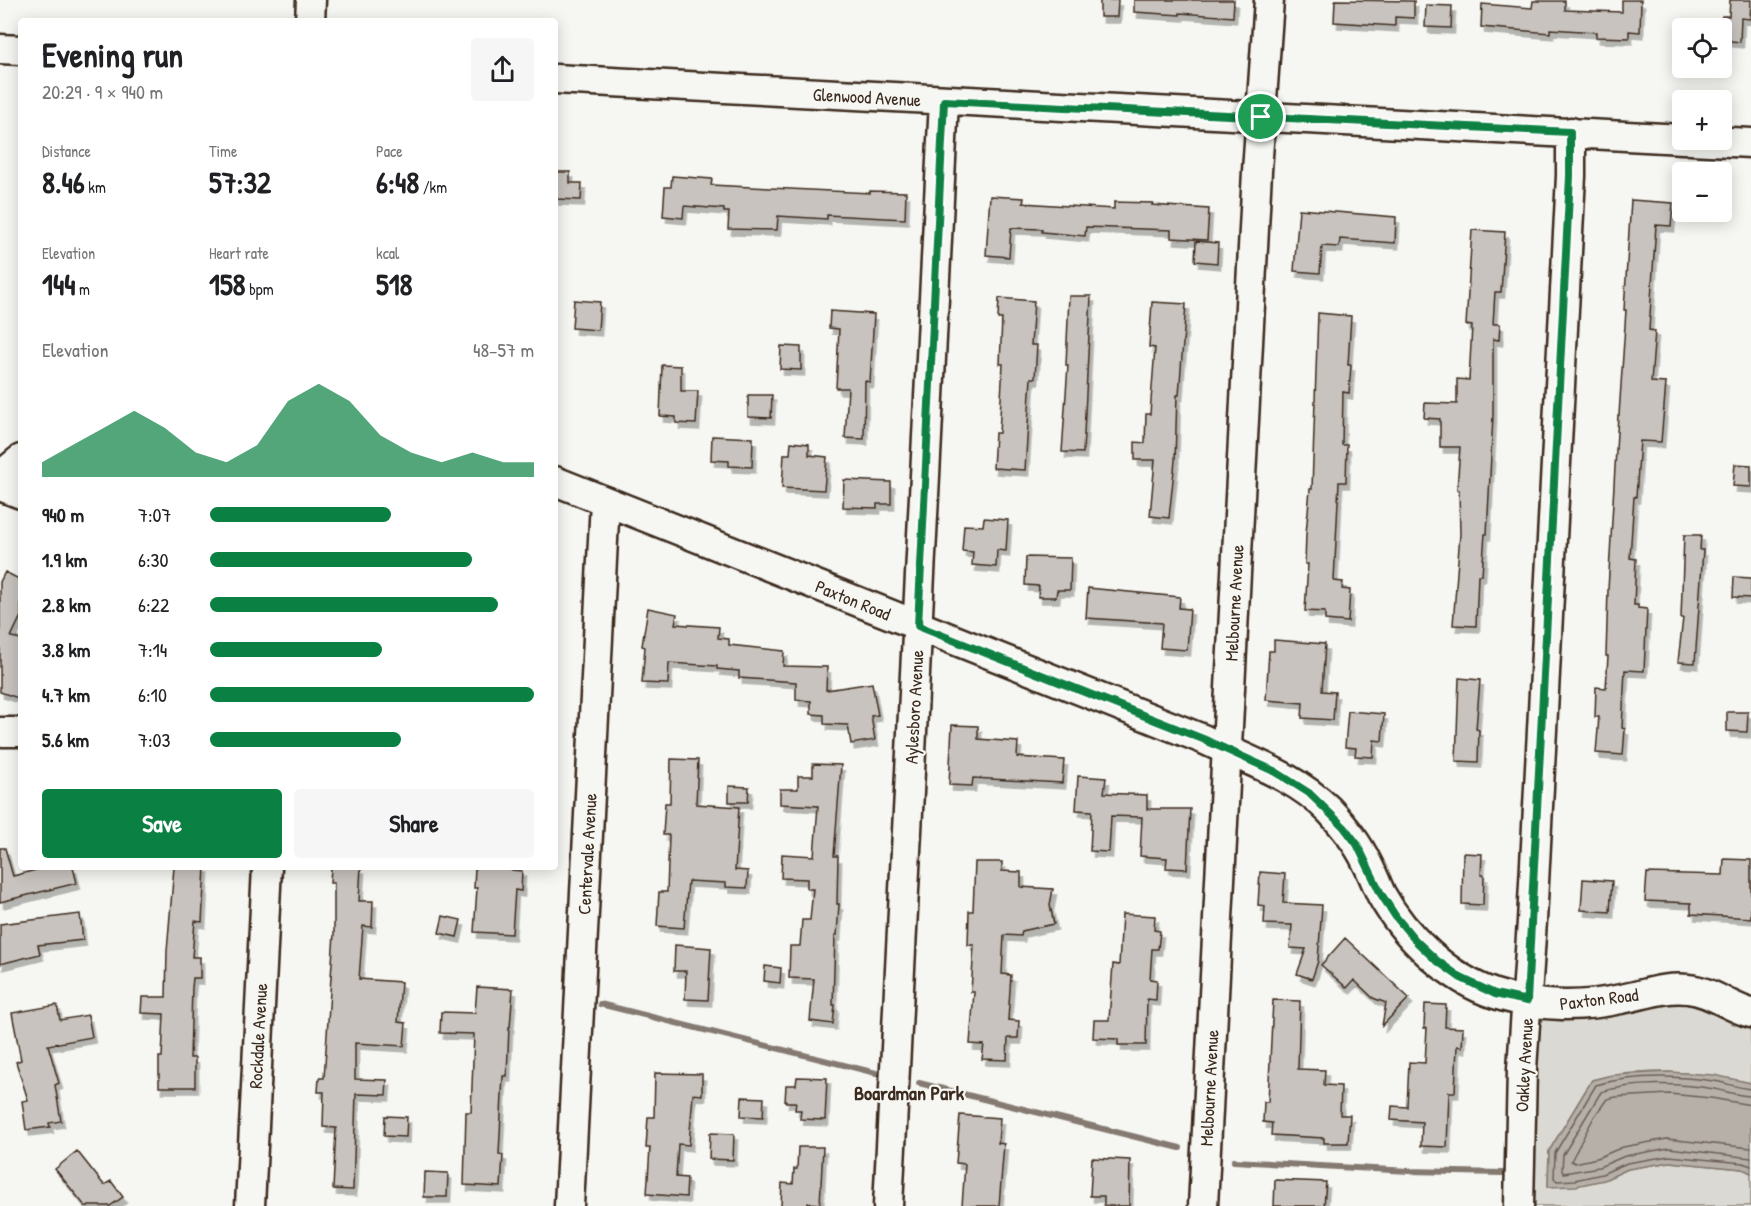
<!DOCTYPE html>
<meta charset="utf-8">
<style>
:root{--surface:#fff;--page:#f6f6f6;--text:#202124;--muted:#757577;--accent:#0b8043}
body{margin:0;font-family:"Patrick Hand",sans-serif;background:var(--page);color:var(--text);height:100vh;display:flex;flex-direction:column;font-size:22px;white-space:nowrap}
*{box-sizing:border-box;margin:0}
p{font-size:20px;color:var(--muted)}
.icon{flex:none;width:33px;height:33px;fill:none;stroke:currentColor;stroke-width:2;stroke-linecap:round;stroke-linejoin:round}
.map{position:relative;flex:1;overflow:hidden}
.side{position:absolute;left:18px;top:18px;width:540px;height:852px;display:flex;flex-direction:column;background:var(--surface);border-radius:6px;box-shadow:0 3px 15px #0003}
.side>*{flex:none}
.fabs{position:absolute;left:1672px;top:18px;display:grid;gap:12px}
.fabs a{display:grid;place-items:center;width:60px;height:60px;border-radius:6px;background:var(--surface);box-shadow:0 3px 15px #0003;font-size:30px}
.pin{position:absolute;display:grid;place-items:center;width:51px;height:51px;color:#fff;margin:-26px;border:3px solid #fff;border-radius:50%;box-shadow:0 2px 6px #0007}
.round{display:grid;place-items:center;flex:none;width:63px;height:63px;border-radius:6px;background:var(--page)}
.overview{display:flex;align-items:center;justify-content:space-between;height:102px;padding:0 24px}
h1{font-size:33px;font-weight:700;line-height:45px}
.figures{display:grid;grid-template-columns:repeat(3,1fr);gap:9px;height:102px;padding:6px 24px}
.figures div{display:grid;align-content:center}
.figures b{font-size:30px;font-weight:700}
.figures small{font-size:16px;font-weight:400}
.figures p{font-size:16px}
.chart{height:168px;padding:12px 24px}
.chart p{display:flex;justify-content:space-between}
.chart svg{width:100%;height:108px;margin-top:6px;fill:var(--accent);opacity:.7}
.button{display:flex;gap:12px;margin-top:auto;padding:12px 24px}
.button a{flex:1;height:69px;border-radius:6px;background:var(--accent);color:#fff;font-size:24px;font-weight:700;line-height:69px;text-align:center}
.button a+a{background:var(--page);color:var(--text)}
ul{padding:0 24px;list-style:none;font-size:20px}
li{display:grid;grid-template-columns:96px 72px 1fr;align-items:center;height:45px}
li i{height:15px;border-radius:8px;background:var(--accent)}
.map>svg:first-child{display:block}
</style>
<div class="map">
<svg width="1751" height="1206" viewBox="0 0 1751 1206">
<defs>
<filter id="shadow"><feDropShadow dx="3.5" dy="6" stdDeviation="0" flood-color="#0004"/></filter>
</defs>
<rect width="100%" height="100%" fill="#f6f6f2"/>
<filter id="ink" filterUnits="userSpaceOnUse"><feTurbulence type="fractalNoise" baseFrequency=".0167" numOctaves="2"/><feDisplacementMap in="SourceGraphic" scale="12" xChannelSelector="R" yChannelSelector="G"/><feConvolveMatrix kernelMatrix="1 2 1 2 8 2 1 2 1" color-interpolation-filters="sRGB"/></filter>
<g filter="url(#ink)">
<!-- green -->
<path fill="#dad9d3" stroke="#8a8278" stroke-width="1.5" d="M 1668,988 L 1751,1013 L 1751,1083 C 1699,1072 1643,1066 1592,1080 L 1549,1151 L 1548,1187 L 1604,1180 L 1628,1169 L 1670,1162 L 1743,1169 L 1751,1173 L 1751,1206 L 1519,1206 L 1527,1001 Z"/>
<!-- water -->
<path fill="#b6b0a9" stroke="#857a71" stroke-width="1.5" d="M 1669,1072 L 1714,1075 L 1751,1083 L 1751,1173 L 1743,1169 L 1670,1162 L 1628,1169 L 1604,1180 L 1576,1186 L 1548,1187 L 1549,1151 L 1592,1080 L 1612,1075 Z"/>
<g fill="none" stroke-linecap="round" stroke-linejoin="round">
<!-- shore -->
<path stroke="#6c6056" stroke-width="1.5" d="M 1751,1089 C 1739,1088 1726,1083 1714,1081 C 1677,1076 1632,1075 1596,1085 L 1555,1153 L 1554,1178 L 1557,1181 L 1575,1180 L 1602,1174 L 1627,1163 L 1669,1156 L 1743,1163 L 1751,1166
M 1751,1096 C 1738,1096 1726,1091 1714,1089 C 1681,1083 1633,1082 1601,1092 L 1563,1155 L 1562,1171 L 1564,1173 L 1599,1167 L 1625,1156 L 1669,1148 L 1751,1158
M 1751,1105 L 1711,1098 L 1669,1094 L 1616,1097 L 1607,1099 L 1594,1117 L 1571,1161 L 1575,1163 L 1597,1158 L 1623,1147 L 1667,1139 L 1751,1148"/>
<!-- stream -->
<path stroke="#857a71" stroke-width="6" d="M 600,1004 L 876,1073
M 919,1083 L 1180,1148
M 1234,1161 L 1409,1171 L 1503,1173"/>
</g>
<!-- building -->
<path fill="#c8c3be" stroke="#3b2a1e" stroke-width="1.5" filter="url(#shadow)" d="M 1100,0 L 1118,0 L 1117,17 L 1100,17 Z
M 1134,0 L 1234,0 L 1233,17 L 1180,13 L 1180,15 L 1134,12 Z
M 1335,0 L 1414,1 L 1414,18 L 1395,17 L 1395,26 L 1334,22 Z
M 1622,0 L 1641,0 L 1640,32 L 1629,31 L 1629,38 L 1596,37 L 1596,32 L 1550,29 L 1550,33 L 1481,27 L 1482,4 L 1532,8 L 1533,1 L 1565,1 L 1565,10 L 1622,12 Z
M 1730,0 L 1751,0 L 1750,19 L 1741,18 L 1740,42 L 1722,40 L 1722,16 L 1729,16 Z
M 1426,5 L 1452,6 L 1451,28 L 1425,27 Z
M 555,172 L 570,172 L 570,183 L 582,183 L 581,200 L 555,199 Z
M 672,176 L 712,179 L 711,185 L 870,193 L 870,191 L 906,192 L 905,219 L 827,215 L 827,219 L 778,216 L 777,230 L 728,229 L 729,212 L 724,212 L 724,209 L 684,206 L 683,218 L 663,216 L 665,187 L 671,187 Z
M 990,196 L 1024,198 L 1023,203 L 1114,209 L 1114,202 L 1153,203 L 1152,205 L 1209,209 L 1207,240 L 1171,238 L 1171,230 L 1086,227 L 1085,236 L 1042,232 L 1042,229 L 1011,228 L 1009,257 L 986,255 Z
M 1631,200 L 1673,203 L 1671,226 L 1656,225 L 1649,330 L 1655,331 L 1651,382 L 1666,383 L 1661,442 L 1640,441 L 1636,497 L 1634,497 L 1630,558 L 1636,559 L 1634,605 L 1638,605 L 1638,608 L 1647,609 L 1644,671 L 1625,670 L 1622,728 L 1625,729 L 1623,755 L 1596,753 L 1599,717 L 1595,717 L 1596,687 L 1606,688 L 1608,656 L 1606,656 L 1608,590 L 1618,415 L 1619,415 L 1626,310 L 1624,310 Z
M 1299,209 L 1396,217 L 1395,243 L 1340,239 L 1339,247 L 1322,246 L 1320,273 L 1294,271 Z
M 1472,230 L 1505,232 L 1501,292 L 1495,292 L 1493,324 L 1500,324 L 1499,340 L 1493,339 L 1493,416 L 1487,534 L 1485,534 L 1482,575 L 1478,575 L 1476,626 L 1453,625 L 1460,534 L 1459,490 L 1457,490 L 1460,447 L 1440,447 L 1440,419 L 1424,418 L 1425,403 L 1457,404 L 1457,379 L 1469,380 L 1472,326 L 1466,325 Z
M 1196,241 L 1218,243 L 1217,263 L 1195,261 Z
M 1069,296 L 1091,296 L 1083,453 L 1062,452 L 1068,365 L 1066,365 Z
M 999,298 L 1034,301 L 1031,345 L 1037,345 L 1035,378 L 1031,378 L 1025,470 L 993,468 L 995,433 L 999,433 L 1003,364 L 1000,364 L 1002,319 L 998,319 Z
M 574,300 L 600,302 L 598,330 L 572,328 Z
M 1152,302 L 1186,304 L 1179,395 L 1177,395 L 1175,461 L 1169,518 L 1150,516 L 1155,460 L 1135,460 L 1135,442 L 1145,443 L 1146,414 L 1150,414 L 1155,348 L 1149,347 Z
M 830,311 L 874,314 L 870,382 L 865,381 L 864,439 L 845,438 L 848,388 L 836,388 L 839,329 L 829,328 Z
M 1318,313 L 1351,316 L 1348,365 L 1351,365 L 1349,393 L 1343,392 L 1342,445 L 1347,445 L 1346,482 L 1339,482 L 1334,581 L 1343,582 L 1342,589 L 1350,590 L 1348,622 L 1325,620 L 1325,612 L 1305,611 L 1308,564 L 1305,564 L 1306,534 L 1310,489 L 1312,489 Z
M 781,346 L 801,347 L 801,370 L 780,369 Z
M 662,365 L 681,366 L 681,391 L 698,391 L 696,424 L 676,423 L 676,417 L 660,416 Z
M 748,395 L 772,395 L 771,418 L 748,417 Z
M 712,436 L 753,438 L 752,467 L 729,466 L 729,461 L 711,460 Z
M 791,442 L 809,444 L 809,455 L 827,457 L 824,490 L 782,488 L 784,454 L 790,454 Z
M 1735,464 L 1751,465 L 1751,487 L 1733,486 Z
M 844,480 L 891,482 L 891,504 L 877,504 L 877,508 L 843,507 Z
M 984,518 L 1008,520 L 1006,551 L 997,550 L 996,567 L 972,565 L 973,552 L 962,551 L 964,525 L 983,526 Z
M 1684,535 L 1701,535 L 1700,550 L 1703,550 L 1695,663 L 1678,662 L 1683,618 L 1681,618 Z
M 1026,557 L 1071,558 L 1070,590 L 1057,590 L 1056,597 L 1038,597 L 1039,586 L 1025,585 Z
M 5,572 L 21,580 L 21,616 L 11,637 L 21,639 L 21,699 L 0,692 L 0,582 Z
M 1734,577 L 1751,578 L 1751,598 L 1733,597 Z
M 1088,588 L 1180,597 L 1179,608 L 1190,609 L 1187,650 L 1160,648 L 1162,623 L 1086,618 Z
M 648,608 L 677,614 L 675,624 L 719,627 L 718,638 L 729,639 L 729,645 L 784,651 L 783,666 L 827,667 L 826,690 L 872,683 L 878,715 L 871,716 L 875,740 L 851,744 L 848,725 L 824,724 L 824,715 L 811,714 L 811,701 L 796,700 L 796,682 L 739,678 L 739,671 L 717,669 L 717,666 L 669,663 L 668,684 L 642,683 L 645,647 L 642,646 Z
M 1274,640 L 1325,644 L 1322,691 L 1335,692 L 1333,720 L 1302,718 L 1303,703 L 1266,700 L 1269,651 L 1274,651 Z
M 1459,678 L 1480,680 L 1476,729 L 1479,730 L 1478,762 L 1456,761 Z
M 1348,711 L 1384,714 L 1382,741 L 1374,740 L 1373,757 L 1355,756 L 1356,748 L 1345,747 Z
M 1727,712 L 1748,712 L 1747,732 L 1727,731 Z
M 952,725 L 978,726 L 978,739 L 1018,742 L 1017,757 L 1064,760 L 1062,783 L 973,778 L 972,786 L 949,785 Z
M 671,759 L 698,760 L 696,804 L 739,807 L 735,870 L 748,871 L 747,888 L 726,887 L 726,883 L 688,881 L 684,928 L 657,926 L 659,892 L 667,892 L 669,835 L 663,835 L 665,803 L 670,803 Z
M 813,764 L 841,765 L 834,856 L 838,856 L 837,904 L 839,904 L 837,935 L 835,935 L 833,1005 L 835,1005 L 833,1024 L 810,1021 L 814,979 L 789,978 L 790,946 L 800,946 L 802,920 L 810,920 L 813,889 L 807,889 L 807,879 L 781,878 L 782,854 L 814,856 L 818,806 L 780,804 L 780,789 L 798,789 L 798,776 L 813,776 Z
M 1078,776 L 1106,778 L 1104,793 L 1147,795 L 1147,809 L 1190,809 L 1187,869 L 1166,868 L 1167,858 L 1140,856 L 1142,817 L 1111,816 L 1109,852 L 1090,851 L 1092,811 L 1076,810 Z
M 729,786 L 749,787 L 748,802 L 729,802 Z
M 0,848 L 5,848 L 13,876 L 47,867 L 73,867 L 77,883 L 0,902 Z
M 1463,853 L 1482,854 L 1481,875 L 1484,875 L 1483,905 L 1462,904 Z
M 1724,859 L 1751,860 L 1751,918 L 1691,914 L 1691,903 L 1645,901 L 1647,873 L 1723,875 Z
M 975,862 L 1002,862 L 1002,871 L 1021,872 L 1021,887 L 1053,889 L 1050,905 L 1054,924 L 1022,931 L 1021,936 L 1004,935 L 1002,974 L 1011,975 L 1008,1020 L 1019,1021 L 1018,1038 L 1008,1038 L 1007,1060 L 982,1059 L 984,1045 L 970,1044 L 974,992 L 971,992 L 974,945 L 968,945 L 969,911 L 973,911 Z
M 174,867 L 205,867 L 202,922 L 195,921 L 192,957 L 200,957 L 200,978 L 193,978 L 192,988 L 190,1058 L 195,1058 L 195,1087 L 159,1087 L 159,1057 L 162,1057 L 164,1014 L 141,1013 L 142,997 L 166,997 L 167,951 Z
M 331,867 L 361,867 L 359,901 L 373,901 L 372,927 L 363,926 L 359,979 L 401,982 L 398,1022 L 406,1023 L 404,1046 L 355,1043 L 355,1079 L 387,1080 L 386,1095 L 356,1094 L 353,1190 L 333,1189 L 336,1128 L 323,1127 L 324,1092 L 318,1092 L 319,1078 L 324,1078 L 334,934 L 334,883 L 330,883 Z
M 475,867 L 512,867 L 512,870 L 522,871 L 521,891 L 515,890 L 512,934 L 474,932 L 477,888 L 474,888 Z
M 1260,872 L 1285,874 L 1283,903 L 1322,905 L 1318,961 L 1312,979 L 1297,974 L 1306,949 L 1290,948 L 1292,925 L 1264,924 L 1265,906 L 1258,905 Z
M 1583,879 L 1612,881 L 1610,912 L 1581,910 Z
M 80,914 L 83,940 L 38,945 L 40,954 L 0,964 L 0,924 Z
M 1122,914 L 1155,916 L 1154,930 L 1160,931 L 1158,949 L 1152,949 L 1150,979 L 1157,980 L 1156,1000 L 1147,999 L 1146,1045 L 1118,1045 L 1118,1039 L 1093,1038 L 1094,1020 L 1109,1020 L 1113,964 L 1119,965 Z
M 443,916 L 461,920 L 457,937 L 439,933 Z
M 1345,938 L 1409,998 L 1382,1026 L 1386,1003 L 1373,998 L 1354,980 L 1347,988 L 1321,965 Z
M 675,945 L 711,948 L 708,1000 L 685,999 L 686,971 L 674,971 Z
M 765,966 L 781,968 L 780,983 L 764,981 Z
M 477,987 L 513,989 L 510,1027 L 509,1027 L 507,1076 L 503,1076 L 499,1154 L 503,1155 L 501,1187 L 464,1185 L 466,1112 L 471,1112 L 474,1034 L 440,1033 L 441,1012 L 475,1013 Z
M 1273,1000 L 1300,1001 L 1298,1069 L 1325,1070 L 1324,1085 L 1341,1086 L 1340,1115 L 1350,1115 L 1348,1143 L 1324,1143 L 1324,1138 L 1271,1135 L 1272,1123 L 1263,1122 L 1264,1102 L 1268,1102 Z
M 1425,1004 L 1446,1005 L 1445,1027 L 1463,1028 L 1462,1047 L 1457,1046 L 1455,1092 L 1449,1092 L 1447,1147 L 1421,1146 L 1422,1122 L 1391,1120 L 1392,1106 L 1407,1107 L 1409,1062 L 1425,1063 L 1427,1028 L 1424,1028 Z
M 57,1005 L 60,1020 L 88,1015 L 92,1037 L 48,1045 L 59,1083 L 55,1085 L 61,1121 L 49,1123 L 50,1127 L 26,1130 L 22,1101 L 28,1100 L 16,1062 L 21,1060 L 12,1013 Z
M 655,1073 L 702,1074 L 702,1095 L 693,1094 L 689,1145 L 678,1144 L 676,1177 L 687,1178 L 686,1197 L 647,1194 L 650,1148 L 646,1148 L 648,1117 L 654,1117 Z
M 797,1077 L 827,1078 L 825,1120 L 800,1119 L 801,1110 L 795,1110 L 796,1102 L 785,1102 L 786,1085 L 796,1085 Z
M 742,1097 L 764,1098 L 763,1117 L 741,1116 Z
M 960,1115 L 1000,1118 L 998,1143 L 1004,1144 L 999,1206 L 962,1206 L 965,1164 L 956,1163 Z
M 385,1116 L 407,1117 L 406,1137 L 384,1136 Z
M 710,1133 L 734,1134 L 733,1160 L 709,1159 Z
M 798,1147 L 823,1147 L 820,1204 L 808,1203 L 808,1206 L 781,1206 L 782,1183 L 793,1184 L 794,1169 L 797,1169 Z
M 77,1151 L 104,1185 L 111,1181 L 123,1197 L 110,1206 L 85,1206 L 55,1169 Z
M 1092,1158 L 1130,1160 L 1129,1206 L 1104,1206 L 1104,1196 L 1090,1196 Z
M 425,1172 L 448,1173 L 447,1197 L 424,1197 Z
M 1275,1180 L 1326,1182 L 1324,1206 L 1274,1206 Z"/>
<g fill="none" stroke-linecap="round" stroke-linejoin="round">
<defs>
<path id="minor" d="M 310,21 L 311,0
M 0,49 L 21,50
M 555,79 L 1683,139
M 1690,140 L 1751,143
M 0,476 L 21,459
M 555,481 L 1203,739 C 1246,760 1294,775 1329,810 C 1343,825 1357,842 1366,861 C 1372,872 1376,883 1381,894 C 1404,936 1449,979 1495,994 C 1535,1007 1580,1008 1621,999 C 1643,995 1665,986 1688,989 C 1711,991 1729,1007 1751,1013
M 0,486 L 21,494
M 0,732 L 21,732
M 250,1206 L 267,867
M 569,1206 L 605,501
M 888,1206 L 944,101
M 1203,1206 L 1257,171 L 1269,0
M 1519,1206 L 1522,1069 L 1532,921 L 1571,176 L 1571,132"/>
</defs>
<!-- minor casing -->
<use href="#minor" stroke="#3b2a1e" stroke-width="33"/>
<!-- minor -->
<use href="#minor" stroke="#f6f6f2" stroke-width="28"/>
</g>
</g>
<g fill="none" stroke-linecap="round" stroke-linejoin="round" filter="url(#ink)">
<defs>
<path id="route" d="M 944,101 L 1570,132 L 1570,176 L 1527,1001 L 1495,994 L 1461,978 L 1436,960 L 1416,941 L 1396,917 L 1381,894 L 1357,844 L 1344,827 L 1309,793 L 1276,772 L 1203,739 L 918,626 Z"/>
</defs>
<!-- route casing -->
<use href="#route" stroke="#fff" stroke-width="12"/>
<!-- route -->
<use href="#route" stroke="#0b8043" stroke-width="8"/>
</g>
<g text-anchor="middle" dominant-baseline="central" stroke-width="4.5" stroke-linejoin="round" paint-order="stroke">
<!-- street labels -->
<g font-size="18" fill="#3b2a1e" stroke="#f6f6f2">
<text transform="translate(867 97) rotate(3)">Glenwood Avenue</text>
<text transform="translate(853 600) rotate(22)">Paxton Road</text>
<text transform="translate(1234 603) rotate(-87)">Melbourne Avenue</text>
<text transform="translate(914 707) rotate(-87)">Aylesboro Avenue</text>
<text transform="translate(587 854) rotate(-87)">Centervale Avenue</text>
<text transform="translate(1599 999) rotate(-7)">Paxton Road</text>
<text transform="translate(258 1036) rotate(-87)">Rockdale Avenue</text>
<text transform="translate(1524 1065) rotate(-87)">Oakley Avenue</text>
<text transform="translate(1209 1088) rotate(-87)">Melbourne Avenue</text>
</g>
<!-- neighbourhood labels -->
<g font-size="20" font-weight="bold" fill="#3b2a1e" stroke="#f6f6f2">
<text x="909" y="1092">Boardman Park</text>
</g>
</g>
</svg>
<div class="fabs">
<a><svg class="icon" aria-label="locate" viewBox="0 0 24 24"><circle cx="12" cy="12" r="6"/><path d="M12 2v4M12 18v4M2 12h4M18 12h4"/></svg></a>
<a>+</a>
<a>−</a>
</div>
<div class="pin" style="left:1261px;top:117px;background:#1e9e55"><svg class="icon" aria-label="arrive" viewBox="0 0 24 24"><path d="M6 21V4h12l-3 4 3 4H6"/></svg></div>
<section class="side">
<div class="overview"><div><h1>Evening run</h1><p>20:29 · 9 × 940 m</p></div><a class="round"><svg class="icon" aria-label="share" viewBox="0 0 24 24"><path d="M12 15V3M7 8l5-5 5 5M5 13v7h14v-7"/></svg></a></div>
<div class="figures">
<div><p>Distance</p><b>8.46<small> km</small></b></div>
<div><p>Time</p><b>57:32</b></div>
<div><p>Pace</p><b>6:48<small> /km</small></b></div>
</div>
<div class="figures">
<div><p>Elevation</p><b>144<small> m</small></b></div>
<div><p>Heart rate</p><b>158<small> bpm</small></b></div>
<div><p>kcal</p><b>518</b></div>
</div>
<div class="chart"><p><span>Elevation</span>48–57 m</p>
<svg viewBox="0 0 160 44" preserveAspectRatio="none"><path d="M0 44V38L10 31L20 24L30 17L40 24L50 34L60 38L70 31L80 13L90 6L100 13L110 27L120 34L130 38L140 34L150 38L160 38V44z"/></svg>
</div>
<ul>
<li><b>940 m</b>7:07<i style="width:56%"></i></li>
<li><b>1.9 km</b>6:30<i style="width:81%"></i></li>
<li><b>2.8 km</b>6:22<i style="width:89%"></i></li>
<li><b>3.8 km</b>7:14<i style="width:53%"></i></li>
<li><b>4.7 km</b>6:10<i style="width:100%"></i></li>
<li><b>5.6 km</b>7:03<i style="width:59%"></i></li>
</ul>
<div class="button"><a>Save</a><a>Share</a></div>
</section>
</div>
